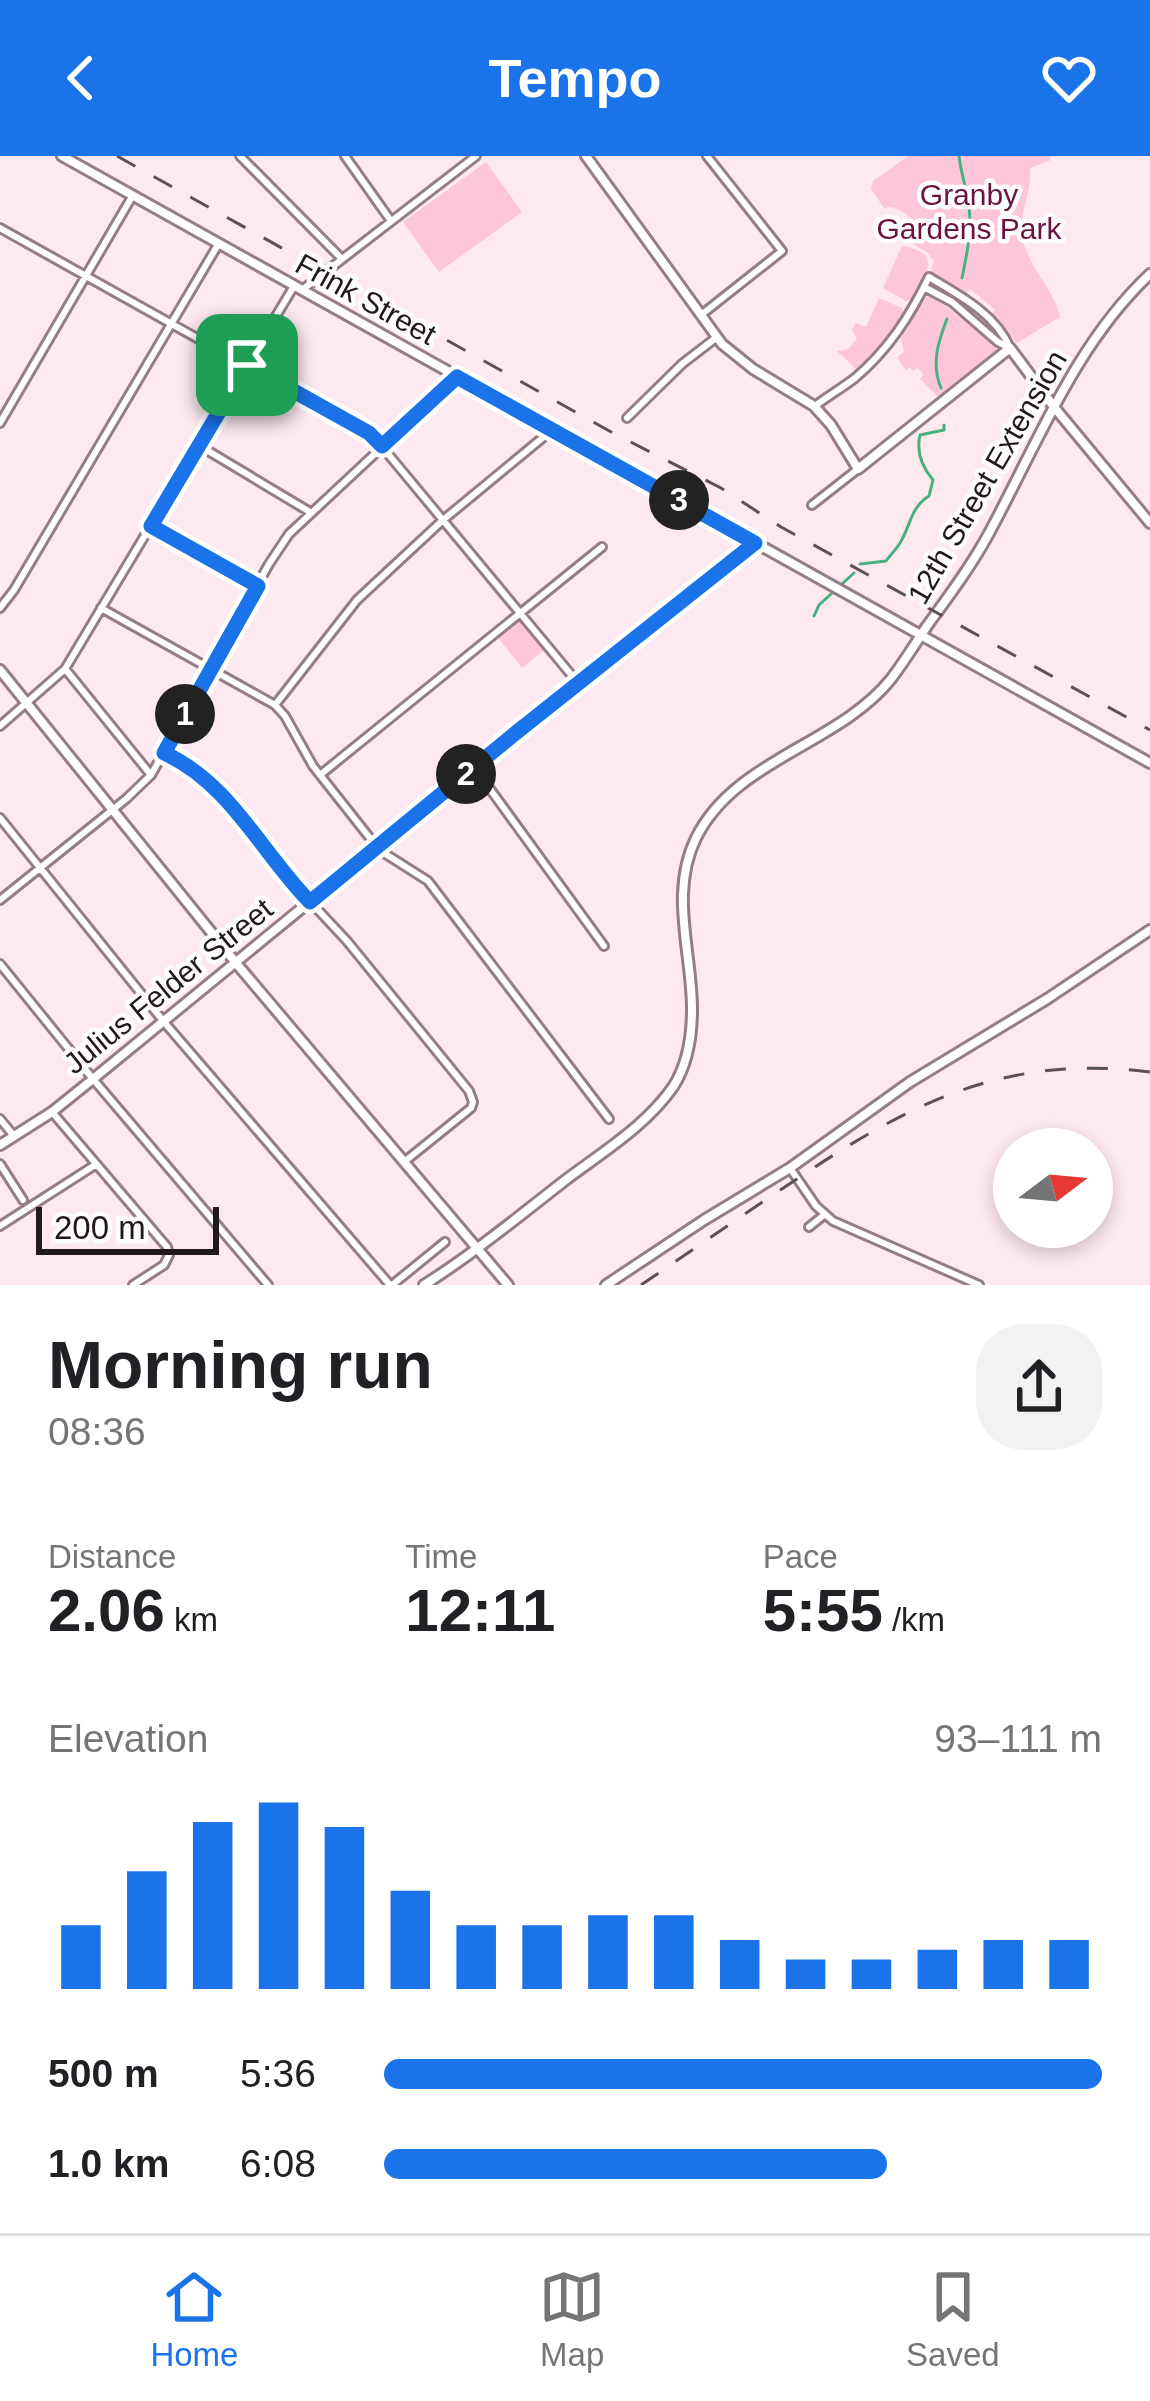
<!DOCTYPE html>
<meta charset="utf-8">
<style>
:root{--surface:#fff;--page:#f2f2f2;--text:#202124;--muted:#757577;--line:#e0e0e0;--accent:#1a73e8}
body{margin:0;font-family:Helvetica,sans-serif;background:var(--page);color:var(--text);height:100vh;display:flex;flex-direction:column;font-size:45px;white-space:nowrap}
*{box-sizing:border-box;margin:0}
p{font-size:39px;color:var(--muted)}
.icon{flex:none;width:66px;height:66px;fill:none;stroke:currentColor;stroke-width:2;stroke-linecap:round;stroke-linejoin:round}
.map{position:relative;height:1129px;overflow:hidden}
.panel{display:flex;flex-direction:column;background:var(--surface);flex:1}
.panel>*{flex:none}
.needle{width:78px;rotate:74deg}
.tools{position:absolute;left:993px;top:972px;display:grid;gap:24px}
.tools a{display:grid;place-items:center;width:120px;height:120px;border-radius:50%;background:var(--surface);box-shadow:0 6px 18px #0003;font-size:60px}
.scale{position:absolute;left:36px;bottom:30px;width:183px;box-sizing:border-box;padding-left:12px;border:6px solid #21181b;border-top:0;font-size:33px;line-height:42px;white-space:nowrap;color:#21181b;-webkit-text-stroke:9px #fcfcfc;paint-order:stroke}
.pin{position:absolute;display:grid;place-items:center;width:102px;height:102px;color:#fff;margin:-51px;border-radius:24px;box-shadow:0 6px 18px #0006}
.km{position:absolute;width:60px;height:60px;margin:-30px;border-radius:50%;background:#222;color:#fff;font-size:33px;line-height:60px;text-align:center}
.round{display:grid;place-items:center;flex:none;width:126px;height:126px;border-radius:48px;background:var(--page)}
.headline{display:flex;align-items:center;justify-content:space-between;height:204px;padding:0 48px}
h1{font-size:66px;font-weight:800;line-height:90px}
.figures{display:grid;grid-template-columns:repeat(3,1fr);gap:18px;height:204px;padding:12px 48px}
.figures div{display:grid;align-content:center}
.figures b{font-size:60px;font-weight:800}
.figures small{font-size:33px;font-weight:400}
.figures p{font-size:33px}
.chart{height:336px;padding:24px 48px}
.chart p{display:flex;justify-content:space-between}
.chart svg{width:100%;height:216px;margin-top:12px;stroke:var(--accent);stroke-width:6}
ul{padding:0 48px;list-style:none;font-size:39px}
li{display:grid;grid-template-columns:192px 144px 1fr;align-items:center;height:90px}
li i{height:30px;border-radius:15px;background:var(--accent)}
header{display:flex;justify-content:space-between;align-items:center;height:156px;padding:0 48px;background:var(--accent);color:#fff;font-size:54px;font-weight:800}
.tab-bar{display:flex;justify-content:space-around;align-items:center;height:168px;border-top:3px solid var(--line);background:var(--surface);font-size:33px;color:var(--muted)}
.tab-bar a{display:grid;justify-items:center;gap:6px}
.tab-bar .active{color:var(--accent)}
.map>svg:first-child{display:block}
</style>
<header><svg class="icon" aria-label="back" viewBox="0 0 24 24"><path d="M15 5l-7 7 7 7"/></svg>Tempo<svg class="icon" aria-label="heart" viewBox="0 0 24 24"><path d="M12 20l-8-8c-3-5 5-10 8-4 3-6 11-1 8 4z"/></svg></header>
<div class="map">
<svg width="1150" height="1129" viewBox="0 0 1150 1129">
<rect width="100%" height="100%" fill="#fee9f0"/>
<!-- green -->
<path fill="#fec6db" d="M 908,0 L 1049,0 L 1051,4 L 1030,12 C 1032,35 1019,57 1022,80 C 1027,111 1054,132 1060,161 L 1017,187 L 990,160 L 995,154 L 970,133 L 964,141 L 929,121 L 934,105 L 928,97 L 913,88 C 916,66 912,59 892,51 L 884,52 L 871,33 L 873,25 Z
M 486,6 L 522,56 L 439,116 L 403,66 Z
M 902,90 C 944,97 926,117 913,143 L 906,145 L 883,132 Z
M 929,140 L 934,141 L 997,190 L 996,195 L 938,241 L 920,223 L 924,219 L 918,212 L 913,215 L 910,211 L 906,214 L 897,202 L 904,195 L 901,182 L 925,142 Z
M 879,142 L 902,152 L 905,159 L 887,185 L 857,214 L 837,195 L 848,193 L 857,183 L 852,174 L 856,167 L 866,171 Z
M 517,460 L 544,494 L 522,512 L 495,478 Z"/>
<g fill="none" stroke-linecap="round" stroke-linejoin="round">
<!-- stream -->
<path stroke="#47b27f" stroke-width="3" d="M 959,0 C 961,18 967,33 969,51 C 972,76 967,97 962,122
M 941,232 C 931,208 938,186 947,163
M 860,408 L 886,405 C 890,399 896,394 900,387 C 911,369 910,352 929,340 L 933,324 C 922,311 916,296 920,279 L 944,274 L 944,269
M 814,460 L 819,449 L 854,417"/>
<defs>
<path id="street" d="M 240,0 L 342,103
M 345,0 L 391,65
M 0,72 L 374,281 L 578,527
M 924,131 L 952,146 L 998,186 L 1008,191
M 302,134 L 476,0
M 701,159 L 782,95 L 707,0
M 815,250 C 828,240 842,232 855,222 C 889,193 910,160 929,121 C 959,139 996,158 1010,192
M 627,262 L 682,208 L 717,181
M 0,267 L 133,39
M 200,290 L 310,356
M 812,349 L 858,313
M 151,370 L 258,430
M 0,452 L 14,434 L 219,87
M 101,452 L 275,549 L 285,560 L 313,610 L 373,686 L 384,697 L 428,725 L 609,963
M 66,514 L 151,619
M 275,549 L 357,444 L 443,364 L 552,274
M 0,570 L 65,513 L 294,130
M 164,597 L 189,609 L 219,635 L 276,709 L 347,785 L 469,935 L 473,946 L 471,952 L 404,1006
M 474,611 L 604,790
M 320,619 L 602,391
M 0,662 L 164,866 L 390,1129
M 0,744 L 126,643 L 151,619 L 269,408 L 289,378 L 457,221
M 0,808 L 93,923 L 268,1129
M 52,956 L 167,1091 L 169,1099 L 164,1109 L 133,1129
M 0,963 L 14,980
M 0,1008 L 23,1044
M 790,1012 L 816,1050 L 833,1065 L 979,1129
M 0,1070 L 95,1009
M 809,1071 L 824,1059
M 392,1129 L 445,1086"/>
<path id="secondary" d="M 62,0 L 1150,607
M 586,0 L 722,188 L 753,213 L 814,250 L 831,269 L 858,313 L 1010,192 L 1054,251 L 1150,367
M 0,514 L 236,807 L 508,1129
M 0,989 L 52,956 L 93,923 L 512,580 L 755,387
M 424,1129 C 473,1098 518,1061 563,1026 C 601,997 645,971 673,931 C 688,908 692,880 692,853 C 692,796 669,737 696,682 C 735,603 838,589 891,523 C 904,506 915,488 927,470 C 948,441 970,412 988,379 C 1036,291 1075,188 1150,118
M 606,1129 L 704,1064 L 790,1012 L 910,926 L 1047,843 L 1150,774"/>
</defs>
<!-- street casing -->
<use href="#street" stroke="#957d86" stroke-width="12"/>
<!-- secondary casing -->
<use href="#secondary" stroke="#957d86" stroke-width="14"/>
<!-- street -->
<use href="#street" stroke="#fff" stroke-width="6"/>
<!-- secondary -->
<use href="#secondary" stroke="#fff" stroke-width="8"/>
<!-- rail -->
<path stroke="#5d5155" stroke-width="3" stroke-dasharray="21 21" stroke-linecap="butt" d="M 117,0 L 613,277 L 721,332 L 781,371 L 1150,574
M 641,1129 C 694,1093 747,1056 800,1021 C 913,945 1009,898 1150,916"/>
</g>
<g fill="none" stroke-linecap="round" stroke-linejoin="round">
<defs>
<path id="route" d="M 247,209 L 369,277 L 382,290 L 457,221 L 755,387 L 512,580 L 310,746 C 261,696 230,627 164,597 L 258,430 L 151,370 Z"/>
</defs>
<!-- route casing -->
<use href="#route" stroke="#fff" stroke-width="24"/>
<!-- route -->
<use href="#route" stroke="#1a73e8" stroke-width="15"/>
</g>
<g text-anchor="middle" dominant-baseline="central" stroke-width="9" stroke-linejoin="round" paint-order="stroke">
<!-- park labels -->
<g font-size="30" fill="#691440" stroke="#fcfcfc">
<text x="969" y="38">Granby<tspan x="969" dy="34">Gardens Park</tspan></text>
</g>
<!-- street labels -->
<g font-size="30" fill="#21181b" stroke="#fcfcfc">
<text transform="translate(366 143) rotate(29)">Frink Street</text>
<text transform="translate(987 321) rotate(-60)">12th Street Extension</text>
<text transform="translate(168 830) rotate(-39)">Julius Felder Street</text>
</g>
</g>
</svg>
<div class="tools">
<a><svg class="needle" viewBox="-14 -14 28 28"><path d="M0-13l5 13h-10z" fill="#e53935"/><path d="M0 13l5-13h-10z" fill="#757577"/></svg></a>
</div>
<div class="scale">200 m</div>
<div class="pin" style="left:247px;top:209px;background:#1e9e55"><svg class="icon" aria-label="arrive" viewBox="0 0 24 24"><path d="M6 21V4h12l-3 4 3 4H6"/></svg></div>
<b class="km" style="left:185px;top:558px">1</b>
<b class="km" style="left:466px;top:618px">2</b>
<b class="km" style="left:679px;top:344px">3</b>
</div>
<section class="panel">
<div class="headline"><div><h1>Morning run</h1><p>08:36</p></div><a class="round"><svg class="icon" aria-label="share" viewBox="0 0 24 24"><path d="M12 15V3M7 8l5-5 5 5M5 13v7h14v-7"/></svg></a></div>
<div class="figures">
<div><p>Distance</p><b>2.06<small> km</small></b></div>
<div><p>Time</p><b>12:11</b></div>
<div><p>Pace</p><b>5:55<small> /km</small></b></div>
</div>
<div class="chart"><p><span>Elevation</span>93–111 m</p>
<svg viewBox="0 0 160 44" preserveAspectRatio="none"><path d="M5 44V31M15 44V20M25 44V10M35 44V6M45 44V11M55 44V24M65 44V31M75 44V31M85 44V29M95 44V29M105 44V34M115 44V38M125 44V38M135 44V36M145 44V34M155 44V34"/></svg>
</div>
<ul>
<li><b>500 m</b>5:36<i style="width:100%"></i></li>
<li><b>1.0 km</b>6:08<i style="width:70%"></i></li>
</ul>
</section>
<nav class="tab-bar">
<a class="active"><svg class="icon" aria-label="home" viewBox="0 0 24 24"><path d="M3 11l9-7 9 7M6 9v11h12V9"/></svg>Home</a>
<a><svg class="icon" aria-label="map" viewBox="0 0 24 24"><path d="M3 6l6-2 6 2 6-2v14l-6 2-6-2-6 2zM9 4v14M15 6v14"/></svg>Map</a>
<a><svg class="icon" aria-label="saved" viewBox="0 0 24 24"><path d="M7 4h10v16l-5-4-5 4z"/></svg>Saved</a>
</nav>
